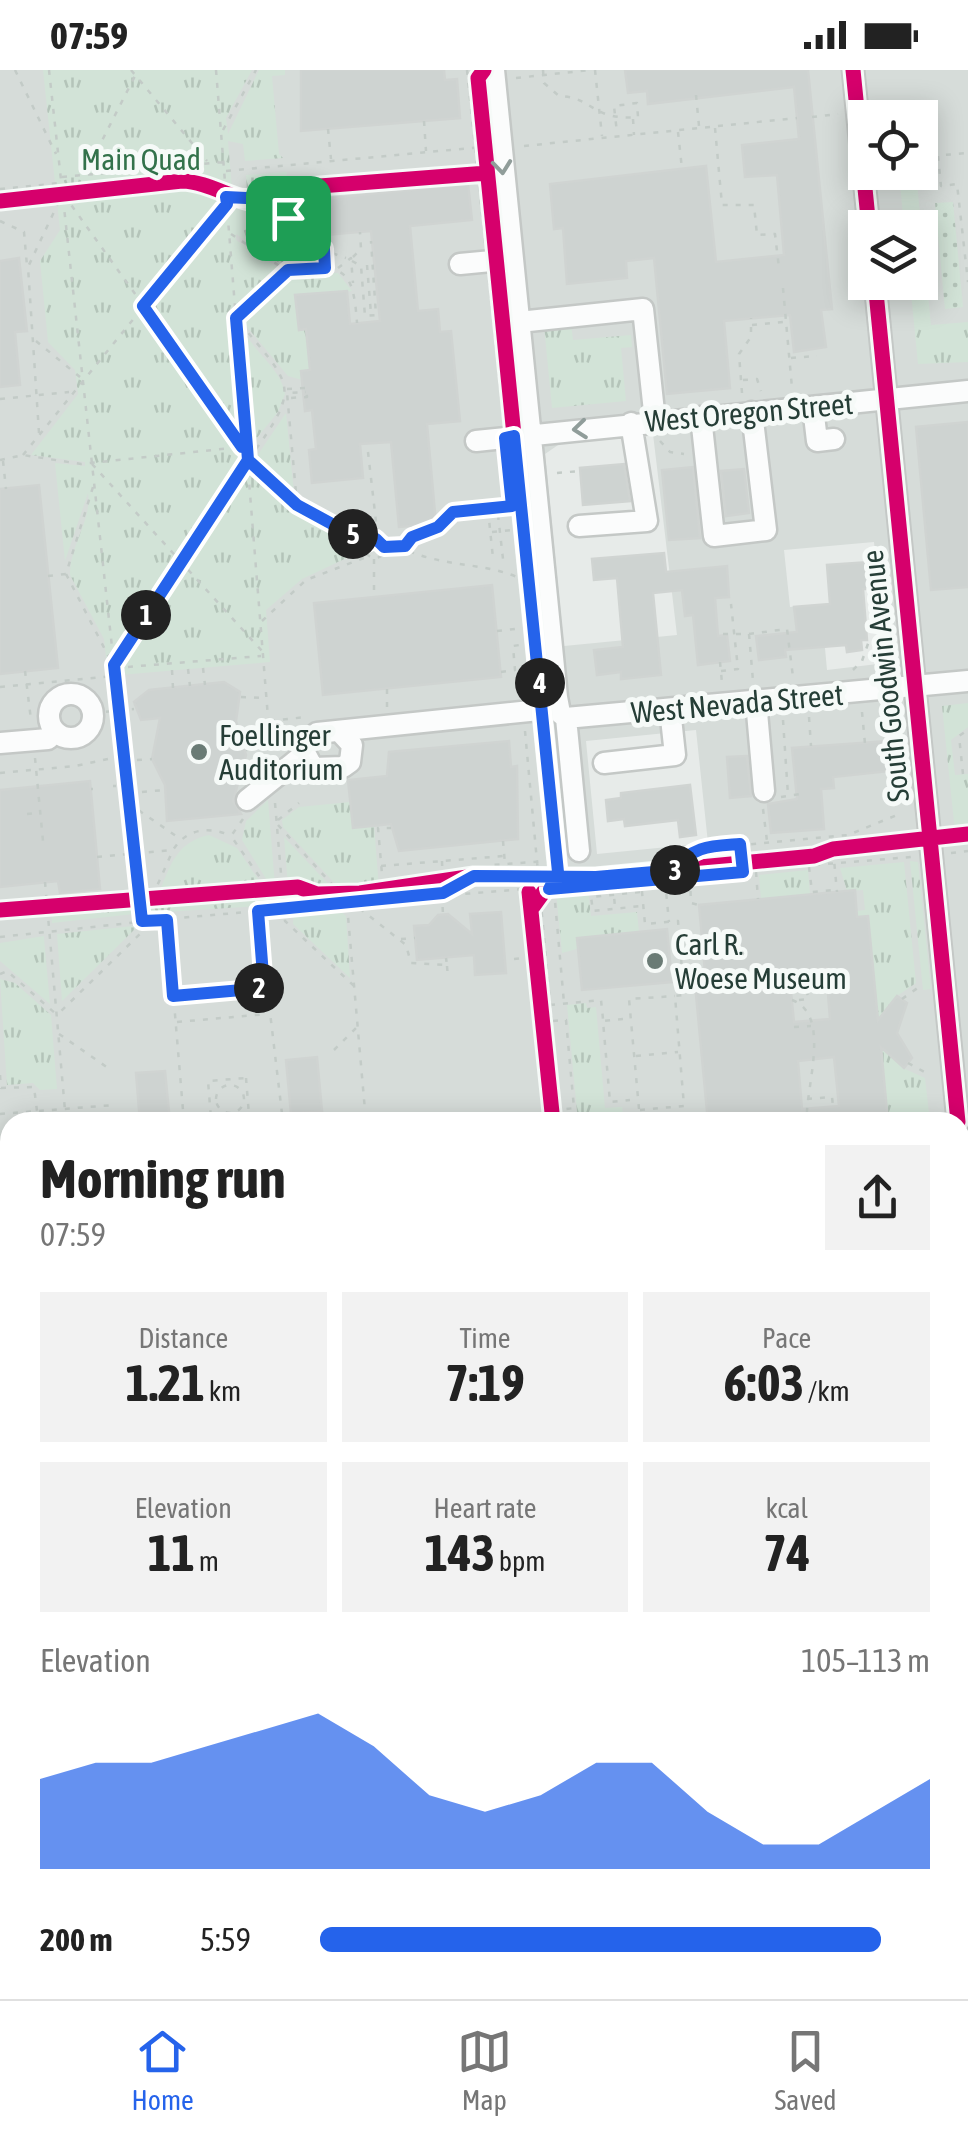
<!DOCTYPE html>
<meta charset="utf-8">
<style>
:root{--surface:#fff;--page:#f2f2f2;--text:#222;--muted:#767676;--line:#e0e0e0;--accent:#2563eb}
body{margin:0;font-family:"Asap Condensed",sans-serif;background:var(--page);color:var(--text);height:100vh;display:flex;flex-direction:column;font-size:38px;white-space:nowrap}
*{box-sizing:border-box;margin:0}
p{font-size:32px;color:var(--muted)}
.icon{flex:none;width:55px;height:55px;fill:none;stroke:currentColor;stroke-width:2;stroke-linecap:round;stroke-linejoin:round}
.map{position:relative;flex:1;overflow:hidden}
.drawer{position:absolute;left:0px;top:1042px;width:970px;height:888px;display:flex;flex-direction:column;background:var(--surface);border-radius:30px 30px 0 0;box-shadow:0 5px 25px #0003}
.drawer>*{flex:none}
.fabs{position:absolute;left:848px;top:30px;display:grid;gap:20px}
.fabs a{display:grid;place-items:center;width:90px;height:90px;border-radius:0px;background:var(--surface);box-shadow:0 5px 25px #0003;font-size:50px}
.pin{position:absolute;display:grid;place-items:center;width:85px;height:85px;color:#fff;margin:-42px;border-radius:20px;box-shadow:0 5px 15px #0006}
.km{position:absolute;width:50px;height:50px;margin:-25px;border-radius:50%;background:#222;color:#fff;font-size:28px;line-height:50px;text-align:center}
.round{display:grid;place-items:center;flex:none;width:105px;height:105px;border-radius:0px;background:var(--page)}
.summary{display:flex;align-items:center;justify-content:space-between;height:170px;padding:0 40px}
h1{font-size:55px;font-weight:700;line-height:75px}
.metrics{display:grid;grid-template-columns:repeat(3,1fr);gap:15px;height:170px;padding:10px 40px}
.metrics div{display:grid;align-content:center;border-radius:0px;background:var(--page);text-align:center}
.metrics b{font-size:50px;font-weight:700}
.metrics small{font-size:28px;font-weight:400}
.metrics p{font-size:28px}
.chart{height:280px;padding:20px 40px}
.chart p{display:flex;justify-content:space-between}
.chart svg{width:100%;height:180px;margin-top:10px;fill:var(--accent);opacity:.7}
ul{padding:0 40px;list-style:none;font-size:32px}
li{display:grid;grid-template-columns:160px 120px 1fr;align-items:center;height:75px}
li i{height:25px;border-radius:12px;background:var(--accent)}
.status{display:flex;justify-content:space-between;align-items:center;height:70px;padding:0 50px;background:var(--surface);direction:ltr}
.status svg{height:28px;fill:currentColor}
.tab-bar{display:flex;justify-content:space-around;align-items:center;height:140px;border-top:2px solid var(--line);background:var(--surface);font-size:28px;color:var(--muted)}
.tab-bar a{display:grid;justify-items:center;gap:5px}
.tab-bar .selected{color:var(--accent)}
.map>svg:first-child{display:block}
</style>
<div class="status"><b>07:59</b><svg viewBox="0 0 49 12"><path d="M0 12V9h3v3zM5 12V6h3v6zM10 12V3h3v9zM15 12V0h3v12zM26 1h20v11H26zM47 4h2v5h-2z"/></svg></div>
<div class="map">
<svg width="968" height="1929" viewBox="0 0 968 1929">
<defs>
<pattern id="grass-tufts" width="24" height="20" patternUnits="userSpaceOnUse" patternTransform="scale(2.5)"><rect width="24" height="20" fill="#d2e3d7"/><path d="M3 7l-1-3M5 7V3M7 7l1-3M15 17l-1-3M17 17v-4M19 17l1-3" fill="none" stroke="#b4c4b9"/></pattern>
<pattern id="garden-dots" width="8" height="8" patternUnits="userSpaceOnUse" patternTransform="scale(2.5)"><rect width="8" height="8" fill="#d2e3d7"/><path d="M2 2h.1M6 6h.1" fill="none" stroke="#b4c4b9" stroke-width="1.8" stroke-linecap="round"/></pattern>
</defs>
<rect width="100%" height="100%" fill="#e7ebe9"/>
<!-- built -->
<path fill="#d6dcd9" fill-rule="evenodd" d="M 0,0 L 968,0 L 968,1929 L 0,1929 ZM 865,48 L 920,48 L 920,102 L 865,102 ZM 865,158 L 920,158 L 920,212 L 865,212 ZM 653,364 L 677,565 L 564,576 L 545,384 L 561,373 ZM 874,472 L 886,593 L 827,600 L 821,534 L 790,537 L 784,480 ZM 696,660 L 708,773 L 597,784 L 586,671 ZM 10,1052 L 960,1052 L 960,1920 L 10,1920 Z"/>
<!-- grass -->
<path fill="url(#grass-tufts)" d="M 43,0 L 252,0 L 226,48 L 228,64 L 259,0 L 285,0 L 285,5 L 272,6 L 279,84 L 283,88 L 245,91 L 243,74 L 228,71 L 233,131 L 278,136 L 292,166 L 320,181 L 322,188 L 314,197 L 287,198 L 236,164 L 236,170 L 283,201 L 242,239 L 242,249 L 289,204 L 338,203 L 352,221 L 296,226 L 299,259 L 306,259 L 310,300 L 302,310 L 288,306 L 242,251 C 245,278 280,294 285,324 L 278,342 L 252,374 L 255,404 L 296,438 L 351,467 L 355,476 L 353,485 L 302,509 L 266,540 L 270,592 L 108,606 L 104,569 L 70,505 C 70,474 92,451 88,423 L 65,491 L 55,393 L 85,396 L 85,392 L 31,385 L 78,324 L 75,300 L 48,272 L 40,191 L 60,160 Z
M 287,102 L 285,124 L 237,127 L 247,122 L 246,105 Z
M 899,103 L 916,103 L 931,255 L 968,252 L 968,292 L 918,294 L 910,213 L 920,212 L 920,158 L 904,157 Z
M 571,253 L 573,270 L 631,265 L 632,277 L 621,278 L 626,331 L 552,338 L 544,256 Z
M 286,343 L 294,423 L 292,427 L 260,396 L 257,386 Z
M 968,633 L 968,657 L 951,670 L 955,705 L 968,704 L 968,761 L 955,762 L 942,636 Z
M 268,730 L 275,816 L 271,817 L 242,770 L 246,751 Z
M 350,732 L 374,755 L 379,818 L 340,819 L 283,757 L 282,750 L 299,737 Z
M 209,765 L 237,778 L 264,818 L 157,828 C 169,799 175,772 209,765 Z
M 284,767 L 334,820 L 288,816 Z
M 910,791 L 918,792 L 931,919 L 923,920 Z
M 904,792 L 916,913 L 897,926 L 878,952 L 868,846 L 857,847 L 857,841 L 865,840 L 863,820 L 847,821 L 840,798 Z
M 808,800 L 810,824 L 761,829 L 759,805 Z
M 588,819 L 591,846 L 637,842 L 639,862 L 562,883 L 556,822 L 566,821 L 567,827 Z
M 267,823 L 274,835 L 149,843 L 154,833 Z
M 93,834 L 133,836 L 134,844 L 52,853 L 51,838 Z
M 337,838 L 346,846 L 350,908 L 293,854 L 294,842 Z
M 133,856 L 135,859 L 62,931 L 57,864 Z
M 44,866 L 44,868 L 50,934 L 0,891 L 0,873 Z
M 0,909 L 15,913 L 51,945 L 57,1019 L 40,1020 L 33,1013 L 7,1015 Z
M 586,933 L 587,938 L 596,937 L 605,1038 L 622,1037 L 623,1043 L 631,1043 L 632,1052 L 578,1052 L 567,935 Z
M 881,976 L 903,998 L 925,1008 L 930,1052 L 888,1052 Z
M 10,1502 L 10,1703 L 2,1704 L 0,1503 Z
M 157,1920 L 423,1920 L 424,1929 L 175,1929 Z"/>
<!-- garden -->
<path fill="url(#garden-dots)" d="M 953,132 L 963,237 L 945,239 L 935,133 Z"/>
<!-- building -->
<path fill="#ced3d1" stroke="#d0d4d2" stroke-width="2.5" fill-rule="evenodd" d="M 301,0 L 444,0 L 445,10 L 457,9 L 460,48 L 301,61 Z
M 625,0 L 808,0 L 832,239 L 821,240 L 826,277 L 794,282 L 790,245 L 724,251 L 730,318 L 667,324 L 654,188 L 626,191 L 627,208 L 567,214 L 563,158 L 554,159 L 550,114 L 706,96 L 716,192 L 784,185 L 777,105 L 745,107 L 742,75 L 799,69 L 794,17 L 648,34 L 647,21 L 628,23 Z
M 468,114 L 472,150 L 410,156 L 418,241 L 438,239 L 440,262 L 451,261 L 460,351 L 427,354 L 436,454 L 399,457 L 391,372 L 360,374 L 363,408 L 312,413 L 309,380 L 316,379 L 312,340 L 305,341 L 301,301 L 310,300 L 306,259 L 299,260 L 295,225 L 347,221 L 350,254 L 380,251 L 371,161 L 314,166 L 311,130 Z
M 19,188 L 27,261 L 15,262 L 20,315 L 0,317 L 0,191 Z
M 968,352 L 968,517 L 931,520 L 916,357 Z
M 624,394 L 630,431 L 583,435 L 580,398 Z
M 693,397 L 700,468 L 669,470 L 662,400 Z
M 744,399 L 749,443 L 726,446 L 721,401 Z
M 39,415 L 58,598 L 0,604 L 0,419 Z
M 664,483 L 666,502 L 727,496 L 729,527 L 715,528 L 718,566 L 727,565 L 730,591 L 698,595 L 693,545 L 685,546 L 682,520 L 653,523 L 661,605 L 621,609 L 621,602 L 597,605 L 594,580 L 623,577 L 617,508 L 594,510 L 592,489 Z
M 869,492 L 871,519 L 863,519 L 867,570 L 861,570 L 862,580 L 847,582 L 846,575 L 785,580 L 786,587 L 759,590 L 756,566 L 797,562 L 794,537 L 830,534 L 827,495 Z
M 492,515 L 501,607 L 323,625 L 314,533 Z
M 224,612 L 240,622 L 236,651 L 246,685 L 233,731 L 241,744 L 167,751 L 165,715 L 152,689 L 160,648 L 141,650 L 134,632 L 149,620 Z
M 509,671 L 511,697 L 517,696 L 518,769 L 399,781 L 391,754 L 353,758 L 348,710 L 387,706 L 389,682 Z
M 887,671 L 890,701 L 833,707 L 834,718 L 821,719 L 824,759 L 771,763 L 768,734 L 797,729 L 792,678 Z
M 747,686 L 751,726 L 730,728 L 727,687 Z
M 90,711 L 100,819 L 60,823 L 58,811 L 0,817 L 0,720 Z
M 690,715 L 696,765 L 680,767 L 678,750 L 625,756 L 624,749 L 608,751 L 606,730 L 621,728 L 621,723 Z
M 855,820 L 857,847 L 868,846 L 878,950 L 897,926 L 907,933 L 897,963 L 912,988 L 904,998 L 881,977 L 888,1052 L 708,1052 L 695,914 L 706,913 L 699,835 ZM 826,898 L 830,949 L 794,952 L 789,902 ZM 834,987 L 839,1036 L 802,1039 L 798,991 Z
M 501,842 L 506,903 L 475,905 L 474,885 L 417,890 L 414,856 L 429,855 L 438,845 L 448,844 L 472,864 L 470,844 Z
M 667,859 L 672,912 L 582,920 L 577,868 Z
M 317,987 L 322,1041 L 291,1044 L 286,990 Z
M 165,1001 L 170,1052 L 140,1052 L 136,1003 Z"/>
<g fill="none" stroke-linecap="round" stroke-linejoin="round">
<defs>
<path id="minor" d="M 494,0 L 557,627 L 560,643 L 566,648 L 579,781
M 853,0 L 869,158
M 460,194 L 512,189
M 875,212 L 958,1052
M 519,252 L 643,239 L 655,351
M 813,337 L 817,371 L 834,369
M 701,347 L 714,466 L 766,460 L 752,342
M 476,371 L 968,321
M 579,456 L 647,451 L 631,353
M49 646a22 22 0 1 1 44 0a22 22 0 1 1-44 0Z
M 756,631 L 764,721
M 566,648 L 968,611
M 339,661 L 352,675 L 350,692 L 343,697 L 313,698 L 302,677 L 317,663 L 559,638
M 0,673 L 48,669 L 55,663
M 604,693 L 675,685 L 670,639
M 247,730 L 303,685
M 960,1074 L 963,1111
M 0,1203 L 10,1202
M 960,1865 L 968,1865
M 572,1920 L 574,1929
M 709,1920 L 730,1929
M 945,1920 L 946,1929"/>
</defs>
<!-- minor casing -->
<use href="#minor" stroke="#c4c8c6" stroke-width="25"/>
<!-- path -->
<path stroke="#c3cbc7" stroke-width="2.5" stroke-dasharray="5 8" stroke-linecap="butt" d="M 15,0 L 56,84
M 49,0 L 143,861 L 57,945
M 131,0 L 207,91
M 216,0 L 271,685
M 467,0 L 485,173
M 543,0 L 544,13 L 559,26 C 594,27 591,51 638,47 L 637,33 L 614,36 L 617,63
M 595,0 L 602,66
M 516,8 L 591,0
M 696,25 L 699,56
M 812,47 L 838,44
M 633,49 L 634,65
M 424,51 L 426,81
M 715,58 L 722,135 L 754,135 L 757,165 L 775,164 L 779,198
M 328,59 L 331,89
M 223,60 L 256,0
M 678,62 L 682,99
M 524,76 L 797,48
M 938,86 L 941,116 L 957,114 L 968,212
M 920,87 L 968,83
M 226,101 L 482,77
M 85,104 L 138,0
M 62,107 L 224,92
M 0,119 L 60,113
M 64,125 L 245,377
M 287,131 L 293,164 L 309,175 L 346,188
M 0,151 L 24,162 L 27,196
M 231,164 L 287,201 L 236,248 C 292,317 304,314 248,390 L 297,435 L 367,473
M 323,166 L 325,196
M 353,187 L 361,179 L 360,162
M 352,191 L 361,196 L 365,246 L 376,245 L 371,171
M 367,195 L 371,244
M 338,198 L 351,188 L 353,213
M 289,200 C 343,196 353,195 357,253
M 489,210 L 503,347
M 783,218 L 792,318
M 752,255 L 784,252
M 36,271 L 80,307
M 791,288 L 817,286
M 743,310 L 757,309 L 761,321
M 287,319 L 306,318 L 307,327 L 289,328
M 742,323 L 739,284 L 751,267 L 751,248
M 0,329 L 69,322
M 39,363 L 28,197 L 62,125
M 660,371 L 670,382 L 684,384
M 368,382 L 378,469
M 23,385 L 226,135
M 508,389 L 531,620
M 0,390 L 23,385 L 81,394 L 241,377
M 3,391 L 6,419
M 92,394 L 262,581
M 557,403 L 580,401
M 297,434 L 287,323 L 306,322
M 488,440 L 493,488
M 498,445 L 503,489
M 412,456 L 412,465
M 492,462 L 513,460
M365 478a10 10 0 1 1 20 0a10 10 0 1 1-20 0Z
M 406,474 L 412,467 L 432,461 L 453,442 L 511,436
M 384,477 C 404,476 411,484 430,488 C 459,496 488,495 517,507
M 374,489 L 374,527
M 66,504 L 113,595 L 247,392
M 48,506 L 66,504 L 93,417
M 262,551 L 306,510 L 369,486
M 497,561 L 523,558
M 723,564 L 749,564 L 753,611
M 749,564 L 787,559 L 793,607
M 720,592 L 722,613
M 115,598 L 261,586
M 203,598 L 205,615
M 188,599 L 190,616
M 172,600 L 173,618
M 853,600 L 862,591 L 870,568
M 25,601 L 31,650
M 721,601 L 738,599 L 731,534
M 501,602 L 515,600 L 513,576 L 526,574
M 0,617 L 113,606
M 387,619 L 387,637
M 241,627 L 264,628
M 862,642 L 865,674
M 93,643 L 134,639
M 809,647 L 811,676
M 783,650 L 788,725
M 270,651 L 306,647
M 525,661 L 561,1052
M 246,680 L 269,678
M 35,688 L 43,771
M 124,691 L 152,689
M 0,703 L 75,696 L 122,686
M 963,704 L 959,666 L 968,660
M 113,716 L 116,716
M 91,719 L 93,719
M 129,723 L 165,720
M 781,727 L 800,724
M 128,733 L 179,768
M 275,733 L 285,851 L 354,916
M 763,739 L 767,771
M 27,744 L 39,743
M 243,749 L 231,766 L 280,836
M 278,750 L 299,733
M 278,755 L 339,822 L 406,875 L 411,893 L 447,895 L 446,888
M 832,768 L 837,822
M 503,771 L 505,794 L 521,820
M 740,776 L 743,802
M 951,783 L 968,781
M 97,787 L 173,780 C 186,759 208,756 229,765
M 442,791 L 443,823 L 492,795 L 561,790
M 381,796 L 504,786
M 809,797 L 812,822 L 834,820
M 756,802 L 758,829
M 677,808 L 682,790 L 701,779 L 848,765 L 902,743
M 690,808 L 691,833 L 699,835
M 665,811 L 669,852
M 45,812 L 66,1052
M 613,816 L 615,837
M 554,820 L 564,933
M 640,822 L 591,827 L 593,841 L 641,836
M 442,824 L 443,845
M 384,827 L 378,758 L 391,758
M 347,835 L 366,1052
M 258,841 L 911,787
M 142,850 L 173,780
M 0,867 L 167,849
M 401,869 L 415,868
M 514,889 L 544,886
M 447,896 L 448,908
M 0,904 L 7,901 L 56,944
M 174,926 L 264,918
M 902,929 L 919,917
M 792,930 C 833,945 804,1021 807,1052
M 799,930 L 808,929 L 807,921 L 828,919
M 550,935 L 601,930 L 603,949
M 623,949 L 603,951 L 610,1032 L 630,1030
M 553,951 L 566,950 L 574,1038 L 560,1040
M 177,952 L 267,944
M 794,957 L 811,956
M 59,964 L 111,1000
M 334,980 L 358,956
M 636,986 L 678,982
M 908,993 L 928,1004
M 0,1005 L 1,1018 L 34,1017 L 37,1041
M 246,1008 L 249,1045 L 211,1048 L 208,1011 Z
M216 1029a14 14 0 1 1 28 0a14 14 0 1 1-28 0Z
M 807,1029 L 832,1027 L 833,1036
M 639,1039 L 629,929 L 675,926
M 0,1044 L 114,1035
M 340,1045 L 346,1052
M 561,1050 L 575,1048 L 575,1052
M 184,1052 L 167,849 L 258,841 L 283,1052
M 640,1052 L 639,1040 L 684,1036 L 675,926 L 684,925 L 678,851 L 645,854 L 641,811
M 960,1153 L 968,1152
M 960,1180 L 968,1177
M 960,1303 L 968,1295
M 962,1337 L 968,1355
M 0,1482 L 10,1481
M 0,1517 L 10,1516
M 0,1520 L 10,1529
M 0,1544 L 10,1543
M 0,1629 L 10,1628
M 0,1725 L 2,1742 L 10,1739
M 146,1920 L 146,1929
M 149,1920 L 168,1929
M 217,1920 L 218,1929
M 417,1920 L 418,1929
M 484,1921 L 485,1929
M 592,1929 L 631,1925 L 665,1929"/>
<!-- minor -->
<use href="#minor" stroke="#fbfcfc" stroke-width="20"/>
<defs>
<path id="cycleway" d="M 484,0 L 478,8 L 558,802 L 532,838
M 853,0 L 869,158
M 0,131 L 182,111 C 217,112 248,143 286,131 C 293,128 300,121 307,117 L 487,103
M 875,212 L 958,1052
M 529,822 L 553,1052
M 0,840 L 298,817 L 317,824 L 360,823 L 474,806 L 596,807 L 814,786 L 833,779 L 968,764"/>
</defs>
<!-- cycleway casing -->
<use href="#cycleway" stroke="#f6faf8" stroke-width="21"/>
<!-- cycleway -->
<use href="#cycleway" stroke="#d6006c" stroke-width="15"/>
</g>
<!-- one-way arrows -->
<defs><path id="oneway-chevron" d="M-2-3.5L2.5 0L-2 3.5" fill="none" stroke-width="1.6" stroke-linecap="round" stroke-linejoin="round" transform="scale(2.5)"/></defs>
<g stroke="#909d9a">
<use href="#oneway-chevron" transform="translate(502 97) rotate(84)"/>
<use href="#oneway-chevron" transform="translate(580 359) rotate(174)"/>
</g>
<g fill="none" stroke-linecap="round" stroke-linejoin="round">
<defs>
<path id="route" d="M 288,148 L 301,171 L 324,179 L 325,198 L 288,200 L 236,248 L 247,377 L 248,390 L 114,595 L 142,851 L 167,850 L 173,926 L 264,918 L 258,841 L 443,823 L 474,806 L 596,807 L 677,800 C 690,775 715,776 740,774 L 743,802 L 549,819 L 558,802 L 514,366 L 505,368 L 512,436 L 453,442 L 438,457 L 412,467 L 405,476 L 384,477 L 376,469 L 367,473 L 297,435 L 248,390 L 247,377 L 242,377 L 143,236 L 227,134 L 226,127 L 287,130 L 288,148"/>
</defs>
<!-- route casing -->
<use href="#route" stroke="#fff" stroke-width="20"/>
<!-- route -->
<use href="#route" stroke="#2563eb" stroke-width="12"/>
</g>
<!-- markers -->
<g fill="#6a7b75" stroke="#f6faf8" stroke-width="4">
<circle cx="199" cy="682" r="10"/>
<circle cx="655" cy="891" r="10"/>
</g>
<g text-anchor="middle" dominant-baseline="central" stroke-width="10" stroke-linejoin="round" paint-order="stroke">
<!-- park labels -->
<g font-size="30" fill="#33724b" stroke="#f6faf8">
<text x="141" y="89">Main Quad</text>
</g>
<!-- street labels -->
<g font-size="30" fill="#263e37" stroke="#f6faf8">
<text transform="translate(749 342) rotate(-5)">West Oregon Street</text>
<text transform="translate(885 606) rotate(-96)">South Goodwin Avenue</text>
<text transform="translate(737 633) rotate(-5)">West Nevada Street</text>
</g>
<!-- poi labels -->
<g font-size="30" fill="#263e37" stroke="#f6faf8" text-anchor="start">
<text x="219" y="665">Foellinger<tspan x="219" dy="34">Auditorium</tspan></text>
<text x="675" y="874">Carl R.<tspan x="675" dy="34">Woese Museum</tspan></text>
</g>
</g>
</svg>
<div class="fabs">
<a><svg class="icon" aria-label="locate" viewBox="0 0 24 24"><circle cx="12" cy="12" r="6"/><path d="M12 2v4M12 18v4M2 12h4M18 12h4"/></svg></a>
<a><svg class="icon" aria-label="layers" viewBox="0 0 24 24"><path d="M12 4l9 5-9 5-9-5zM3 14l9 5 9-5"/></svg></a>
</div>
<div class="pin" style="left:288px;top:148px;background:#1e9e55"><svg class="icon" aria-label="arrive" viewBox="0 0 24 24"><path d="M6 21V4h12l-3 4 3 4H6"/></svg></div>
<b class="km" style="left:146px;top:545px">1</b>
<b class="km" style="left:259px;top:918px">2</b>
<b class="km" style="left:675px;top:800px">3</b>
<b class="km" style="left:540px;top:613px">4</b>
<b class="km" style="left:353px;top:464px">5</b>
<section class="drawer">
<div class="summary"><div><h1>Morning run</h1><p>07:59</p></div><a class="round"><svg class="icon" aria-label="share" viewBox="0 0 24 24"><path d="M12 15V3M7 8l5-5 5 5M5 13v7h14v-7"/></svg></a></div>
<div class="metrics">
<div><p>Distance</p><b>1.21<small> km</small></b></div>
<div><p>Time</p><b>7:19</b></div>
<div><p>Pace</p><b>6:03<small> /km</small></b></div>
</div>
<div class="metrics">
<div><p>Elevation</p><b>11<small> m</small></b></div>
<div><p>Heart rate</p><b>143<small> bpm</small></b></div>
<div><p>kcal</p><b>74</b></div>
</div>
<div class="chart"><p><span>Elevation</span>105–113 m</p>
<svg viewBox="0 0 160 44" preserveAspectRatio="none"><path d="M0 44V22L10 18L20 18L30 14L40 10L50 6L60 14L70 26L80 30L90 26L100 18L110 18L120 30L130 38L140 38L150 30L160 22V44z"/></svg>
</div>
<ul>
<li><b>200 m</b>5:59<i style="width:92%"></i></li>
</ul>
</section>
</div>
<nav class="tab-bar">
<a class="selected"><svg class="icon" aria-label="home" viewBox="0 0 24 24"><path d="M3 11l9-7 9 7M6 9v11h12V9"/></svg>Home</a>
<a><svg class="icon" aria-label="map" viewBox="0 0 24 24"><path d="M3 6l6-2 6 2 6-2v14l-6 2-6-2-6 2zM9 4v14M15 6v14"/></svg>Map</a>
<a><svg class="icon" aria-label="saved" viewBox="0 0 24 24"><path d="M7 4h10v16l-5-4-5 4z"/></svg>Saved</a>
</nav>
